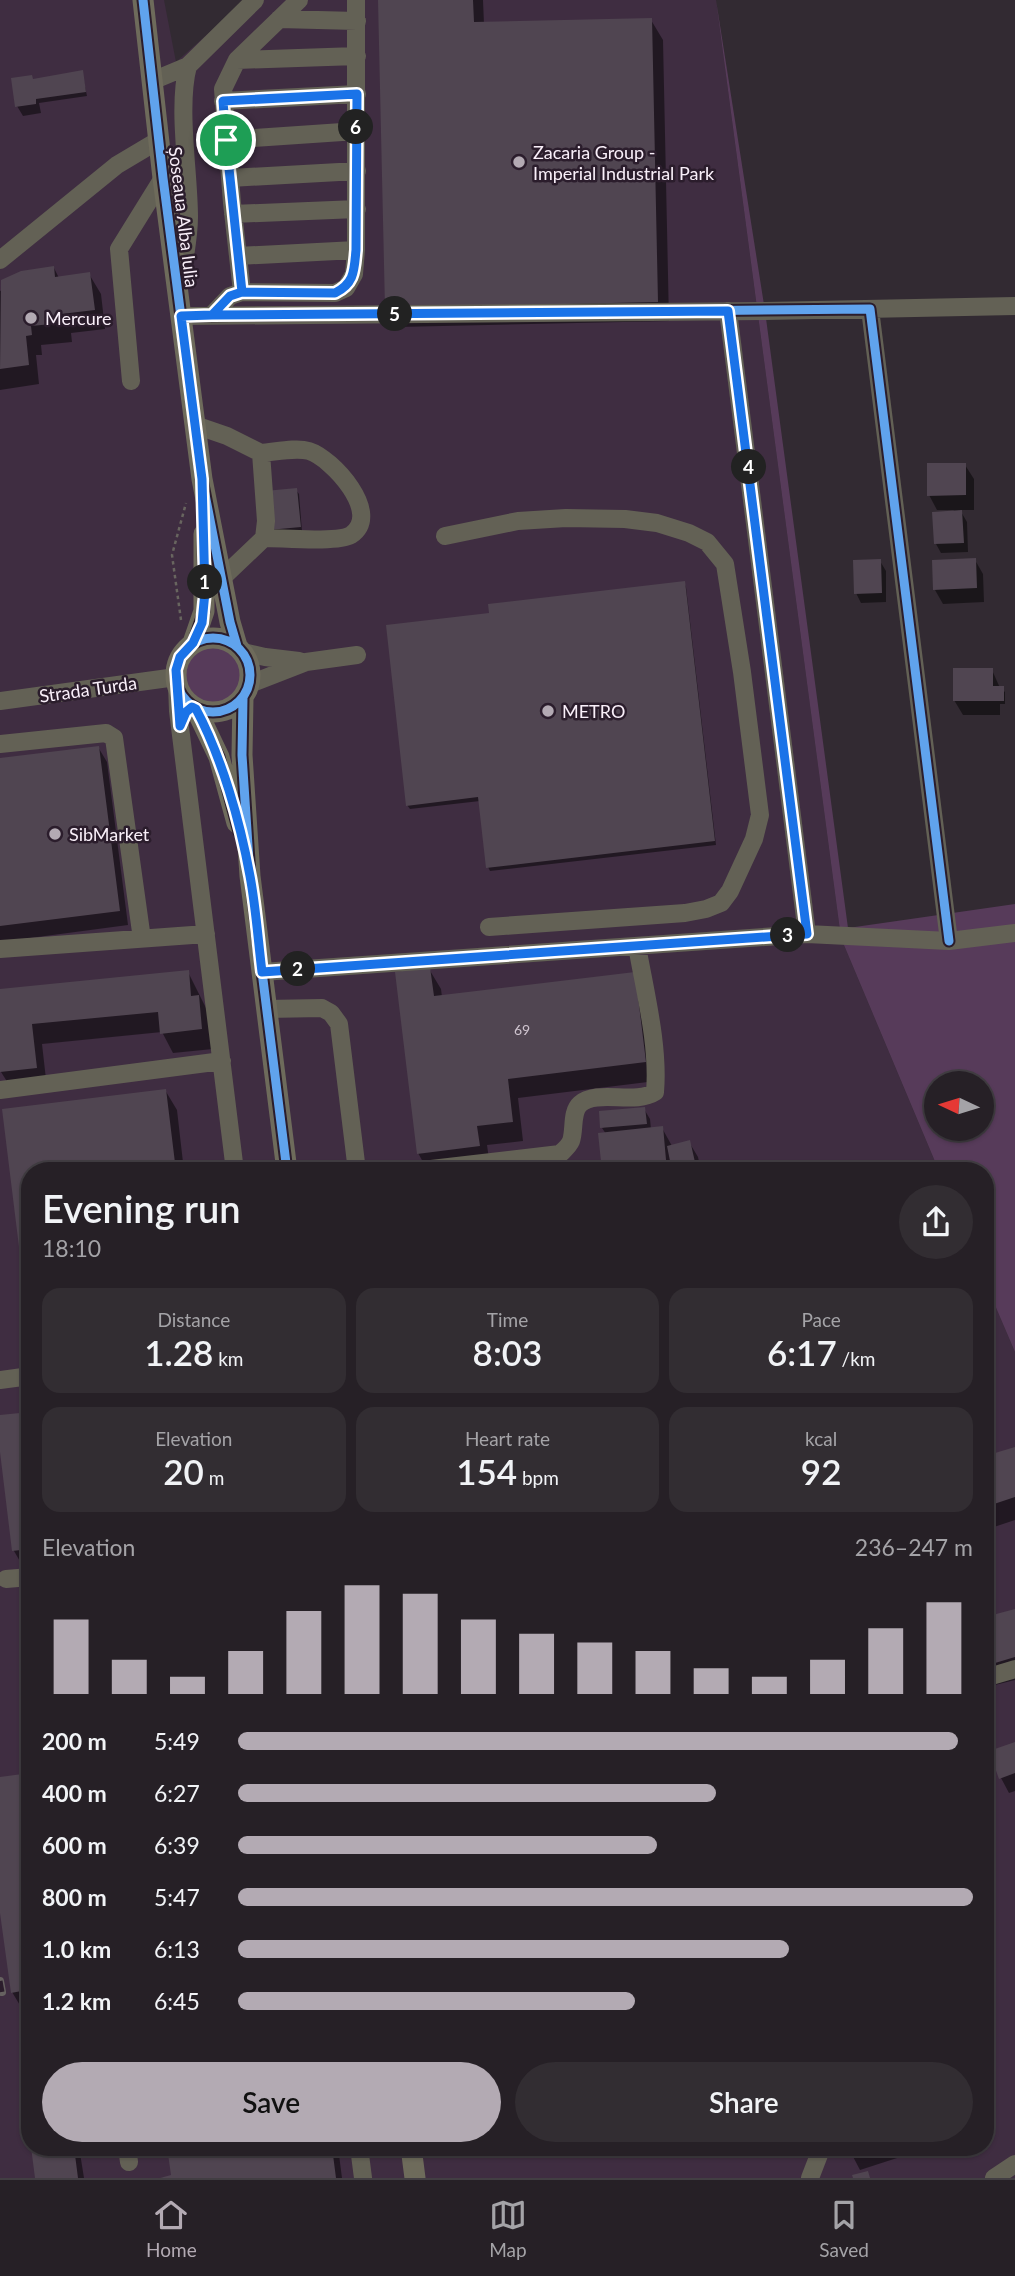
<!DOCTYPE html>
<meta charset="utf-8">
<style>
:root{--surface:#262026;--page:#322d32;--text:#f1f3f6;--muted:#a4a3a7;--line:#423e43;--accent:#b3aab3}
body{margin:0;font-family:Lato,sans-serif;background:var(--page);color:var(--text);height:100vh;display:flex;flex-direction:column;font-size:26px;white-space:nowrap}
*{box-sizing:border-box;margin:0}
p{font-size:23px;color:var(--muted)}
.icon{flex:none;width:38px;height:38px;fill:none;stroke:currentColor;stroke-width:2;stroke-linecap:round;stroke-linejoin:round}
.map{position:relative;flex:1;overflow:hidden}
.drawer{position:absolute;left:21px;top:1162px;width:973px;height:994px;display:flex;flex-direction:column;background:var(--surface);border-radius:28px;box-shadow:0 2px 5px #0004,0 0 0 2px var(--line)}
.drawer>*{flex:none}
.needle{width:46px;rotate:274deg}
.controls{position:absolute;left:924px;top:1071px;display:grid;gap:14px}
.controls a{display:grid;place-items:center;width:70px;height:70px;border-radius:50%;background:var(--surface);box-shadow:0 2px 5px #0004,0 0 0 2px var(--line);font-size:35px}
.pin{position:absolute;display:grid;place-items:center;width:60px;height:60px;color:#fff;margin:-30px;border:4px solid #fff;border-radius:50%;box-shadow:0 2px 7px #0007}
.km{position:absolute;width:35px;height:35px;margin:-18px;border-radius:50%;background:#222;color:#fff;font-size:19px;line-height:35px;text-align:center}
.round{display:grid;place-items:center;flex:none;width:74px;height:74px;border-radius:37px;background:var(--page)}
.summary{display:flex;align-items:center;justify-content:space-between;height:119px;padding:0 21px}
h1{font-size:38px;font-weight:600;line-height:52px}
.figures{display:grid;grid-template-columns:repeat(3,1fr);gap:10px;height:119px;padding:7px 21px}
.figures div{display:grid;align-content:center;border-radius:18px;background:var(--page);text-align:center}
.figures b{font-size:35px;font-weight:600}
.figures small{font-size:19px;font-weight:400}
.figures p{font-size:19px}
.chart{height:196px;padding:14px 21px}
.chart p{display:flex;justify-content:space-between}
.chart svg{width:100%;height:126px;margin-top:7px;stroke:var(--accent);stroke-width:6}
.cta{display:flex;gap:14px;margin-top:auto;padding:14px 21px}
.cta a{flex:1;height:80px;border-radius:42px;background:var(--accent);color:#111;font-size:28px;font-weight:600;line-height:80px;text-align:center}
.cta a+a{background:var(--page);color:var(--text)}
ul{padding:0 21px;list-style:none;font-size:23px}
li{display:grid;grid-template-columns:112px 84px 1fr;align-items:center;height:52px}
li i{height:18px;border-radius:9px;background:var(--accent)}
.tabs{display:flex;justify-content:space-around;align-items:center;height:98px;border-top:2px solid var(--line);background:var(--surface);font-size:19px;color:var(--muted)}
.tabs a{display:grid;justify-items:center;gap:4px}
.tabs .active{color:var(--accent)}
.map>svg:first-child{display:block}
</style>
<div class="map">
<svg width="1015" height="2178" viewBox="0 0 1015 2178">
<rect width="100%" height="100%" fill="#322a32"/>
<!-- built -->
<path fill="#3f2d41" d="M 0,0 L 164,0 L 176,62 L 246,0 L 716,0 L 841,938 L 939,1171 L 30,1171 L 30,2147 L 985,2147 L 985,1282 L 1015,1352 L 1015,2178 L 0,2178 Z"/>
<!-- green -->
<path fill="#573b5a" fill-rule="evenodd" d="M 716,0 L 765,311 L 848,928 L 1015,904 L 1015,1352 L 985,1282 L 985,1171 L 939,1171 L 841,938 ZM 936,1083 L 982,1083 L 982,1129 L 936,1129 Z
M184 674a30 30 0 1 1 60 0a30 30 0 1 1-60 0Z"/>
<!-- shadow -->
<path fill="#0007" d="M 380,0 L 483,0 L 484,24 L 651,20 L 663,40 L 669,321 L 398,327 L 387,308 Z
M 82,72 L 87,96 L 39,103 L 41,113 L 23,116 L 17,106 L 33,81 Z
M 54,268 L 59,278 L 89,274 L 101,294 L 105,329 L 71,333 L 72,342 L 41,345 L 42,355 L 36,355 L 39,384 L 0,390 L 0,291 Z
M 965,465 L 974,479 L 974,510 L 960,510 L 967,522 L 968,552 L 941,553 L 936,544 L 954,510 L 937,510 L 929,495 Z
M 296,490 L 299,494 L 302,531 L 273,533 L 270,529 Z
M 975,560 L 983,574 L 984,602 L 943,604 L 935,590 Z
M 880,561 L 886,571 L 886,602 L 861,603 L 856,593 Z
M 684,583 L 686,587 L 716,845 L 490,871 L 488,867 L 480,801 L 410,809 L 407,805 L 491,614 Z
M 992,670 L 1000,688 L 1005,692 L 1005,704 L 1000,704 L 1000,715 L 963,715 L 954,700 Z
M 98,747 L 107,762 L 128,925 L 0,942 L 0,760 Z
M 429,969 L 441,989 L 442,997 L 634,974 L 656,1081 L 518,1098 L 523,1141 L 487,1145 L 490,1166 L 428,1171 L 418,1153 Z
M 188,972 L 210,1016 L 213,1049 L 173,1053 L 162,1032 L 42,1044 L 47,1088 L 13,1091 L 1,1072 L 0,991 Z
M 165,1090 L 177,1110 L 184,1171 L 30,1171 L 30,1320 L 4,1110 Z
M 644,1109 L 650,1119 L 651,1129 L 662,1128 L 672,1146 L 689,1142 L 698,1157 L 701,1171 L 603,1171 L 606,1134 L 602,1128 Z
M 30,1413 L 30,1570 L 25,1570 L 14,1551 L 0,1437 L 0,1417 Z
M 1015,1449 L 1015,1520 L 985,1530 L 985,1458 Z
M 1015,1611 L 1015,1680 L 995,1685 L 985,1668 L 985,1619 Z
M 1015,1744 L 1015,1791 L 1009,1793 L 1001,1778 Z
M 30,1775 L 30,2005 L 21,2007 L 12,1992 L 0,1899 L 0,1779 Z
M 41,2147 L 92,2147 L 93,2151 L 80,2153 L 84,2178 L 36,2178 Z
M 169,2147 L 338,2147 L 342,2178 L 161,2178 L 173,2176 Z
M 848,2147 L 931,2147 L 860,2170 Z"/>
<!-- building -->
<path fill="#504551" d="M 378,0 L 473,0 L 474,22 L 652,18 L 658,302 L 385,308 Z
M 83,70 L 86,92 L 36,99 L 36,104 L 15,107 L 11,78 L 32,75 L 33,79 Z
M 54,266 L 55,277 L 90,272 L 95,310 L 61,314 L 62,323 L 31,326 L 32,335 L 26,336 L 29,365 L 0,369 L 1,280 L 21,271 Z
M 927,463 L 966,463 L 966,495 L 927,496 Z
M 297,488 L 301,527 L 269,530 L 265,491 Z
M 962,510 L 964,543 L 934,544 L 932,512 Z
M 976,558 L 977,588 L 933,590 L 932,560 Z
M 881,559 L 882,593 L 854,594 L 853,560 Z
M 685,581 L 715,841 L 486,868 L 478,797 L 406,806 L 386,625 L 489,613 L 488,604 Z
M 953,668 L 993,668 L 993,686 L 1004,686 L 1004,701 L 953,701 Z
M 99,746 L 120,911 L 0,926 L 0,758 Z
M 430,967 L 434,996 L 635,972 L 646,1062 L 508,1079 L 513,1122 L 477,1126 L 480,1146 L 417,1154 L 395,972 Z
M 189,970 L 191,996 L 199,995 L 202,1029 L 160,1034 L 158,1012 L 32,1024 L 37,1068 L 0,1072 L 0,989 Z
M 166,1089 L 176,1171 L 30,1171 L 28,1320 L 2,1109 Z
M 645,1107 L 647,1124 L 600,1128 L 599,1111 Z
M 663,1126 L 667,1171 L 602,1171 L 598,1133 Z
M 690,1140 L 697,1171 L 672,1171 L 667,1146 Z
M 30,1412 L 30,1549 L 12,1551 L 0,1452 L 0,1415 Z
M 1015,1447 L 1015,1497 L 985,1507 L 985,1456 Z
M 1015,1609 L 1015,1657 L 985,1666 L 985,1617 Z
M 1015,1742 L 1015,1773 L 999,1779 L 989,1751 Z
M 30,1773 L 30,1996 L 28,1996 L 27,1990 L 11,1993 L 0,1913 L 0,1777 Z
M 31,2147 L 74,2147 L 78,2178 L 35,2178 Z
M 167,2147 L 332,2147 L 336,2178 L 160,2178 L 171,2175 Z
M 868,2171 L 870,2178 L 853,2178 L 852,2175 Z"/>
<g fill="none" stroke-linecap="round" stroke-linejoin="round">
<!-- path -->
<path stroke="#68655f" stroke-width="2.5" stroke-dasharray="3.5 3.5" stroke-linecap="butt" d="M 181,620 L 172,555 L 186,503"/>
<!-- minor -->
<path stroke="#636155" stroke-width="18" d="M 279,19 L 357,21
M 237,60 L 357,56
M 152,81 L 188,66 L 255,0
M 223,101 L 357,94
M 226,140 L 357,131
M 230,178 L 357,171
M 233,214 L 357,209
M 238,256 L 356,250
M 0,260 L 117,165 L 159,140
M 181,282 C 184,261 189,238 189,217 C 189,173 177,107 188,66
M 242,292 L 232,203 L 223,89 L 237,60 L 299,0
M 870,309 L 949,941
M 728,311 L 807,934
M 212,315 L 230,296 L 242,292 L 335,293 L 346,288 L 354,274 L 356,250 L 356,0
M 181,316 L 765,311 L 1015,306
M 131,381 L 119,249 L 163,178
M 195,425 L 227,436 L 261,453 L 266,521 L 264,538 L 222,578
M 261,453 C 275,452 296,447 309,451 C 332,458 383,514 351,535 C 337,543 283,538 264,538
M 445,536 L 518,521 L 566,518 L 625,519 L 657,523 L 689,533 L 707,542 L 725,564 L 742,672 L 760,815 L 754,839 L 730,891 L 721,903 L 706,909 L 685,913 L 489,927
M 243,652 L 265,657 L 299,661
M 250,684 L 306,662 L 357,655
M 177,685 L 178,711 L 235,1171
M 0,701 L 176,677
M 0,744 L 106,733 L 114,738 L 142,939
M 0,949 L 206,934
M 262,972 L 807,934 L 949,941 L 1015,933
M 266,1009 L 322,1008 L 331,1013 L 339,1024 L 357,1171
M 0,1090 L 222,1061
M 414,1171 L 560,1154 C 564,1150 569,1146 571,1141 C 575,1130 571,1112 580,1104 C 597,1089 635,1105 655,1092 C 659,1046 645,992 637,946
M 0,1380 L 30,1376
M 6,1579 L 30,1577
M 985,1678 L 1015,1669
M 127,2147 L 129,2162
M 359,2147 L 363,2178
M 810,2178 L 822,2147
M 994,2178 L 1015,2164"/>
<!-- major -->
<path stroke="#6e6b5b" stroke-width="21" d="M 143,0 L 163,178 L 202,479 L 230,622 L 237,646
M176 675a37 37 0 1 1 74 0a37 37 0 1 1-74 0Z
M 193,643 L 204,611 L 204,534
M 243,698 L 242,755 L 250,876 L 287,1171
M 196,709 L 219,757 L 237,823
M 411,2147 L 415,2178"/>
<defs>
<path id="rail" d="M 0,1981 L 2,1992"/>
</defs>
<!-- rail casing -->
<use href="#rail" stroke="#666160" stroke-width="8"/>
<!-- rail -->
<use href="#rail" stroke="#2b1d2c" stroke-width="5" stroke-dasharray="16" stroke-linecap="butt"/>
<defs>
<path id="cycleway" d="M 143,0 L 163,178 L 202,479 L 230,622 L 237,646
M 181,316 L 870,309 L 949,941
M176 675a37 37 0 1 1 74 0a37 37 0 1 1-74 0Z
M 193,643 L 204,611 L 203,525
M 243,698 L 242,755 L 250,876 L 287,1171
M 196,709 L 219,757 L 239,832"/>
</defs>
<!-- cycleway casing -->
<use href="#cycleway" stroke="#2b1d2c" stroke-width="13"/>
<!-- cycleway -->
<use href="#cycleway" stroke="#60a3ed" stroke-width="9"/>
</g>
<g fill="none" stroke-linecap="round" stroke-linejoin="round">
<defs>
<path id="route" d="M 226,140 L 242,292 L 230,296 L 212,315 L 181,316 L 202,479 L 205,592 L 202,623 L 193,643 L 180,657 L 176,670 L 180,726 L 186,712 L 192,707 L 196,709 C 222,758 240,821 250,876 C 256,908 258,940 262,972 L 807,934 L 728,311 L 212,315 L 230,296 L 242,292 L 335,293 C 355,283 354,270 356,250 L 357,94 L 223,101 L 226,140"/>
</defs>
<!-- route casing -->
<use href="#route" stroke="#fff" stroke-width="14"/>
<!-- route -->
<use href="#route" stroke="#1a73e8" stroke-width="9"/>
</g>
<!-- markers -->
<g fill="#b3aab3" stroke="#2b1d2c" stroke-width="2.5">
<circle cx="519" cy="162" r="7"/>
<circle cx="31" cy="318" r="7"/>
<circle cx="548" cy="711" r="7"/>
<circle cx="55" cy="834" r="7"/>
</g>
<g text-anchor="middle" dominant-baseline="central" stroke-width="5" stroke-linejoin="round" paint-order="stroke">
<!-- number labels -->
<g font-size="14" fill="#cfc4cf">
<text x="522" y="1029">69</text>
</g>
<!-- poi labels -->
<g font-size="18" fill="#f9eff9" stroke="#2b1d2c" text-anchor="start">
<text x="533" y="152">Zacaria Group -<tspan x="533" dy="21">Imperial Industrial Park</tspan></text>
<text x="45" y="318">Mercure</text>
<text x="562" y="711">METRO</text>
<text x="69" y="834">SibMarket</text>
</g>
<!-- street labels -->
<g font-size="18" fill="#f9eff9" stroke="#2b1d2c">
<text transform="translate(184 217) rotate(83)">Șoseaua Alba Iulia</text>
<text transform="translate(88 689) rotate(-8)">Strada Turda</text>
</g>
</g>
</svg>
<div class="controls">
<a><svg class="needle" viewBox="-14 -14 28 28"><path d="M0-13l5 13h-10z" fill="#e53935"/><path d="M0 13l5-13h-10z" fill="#a4a3a7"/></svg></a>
</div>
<div class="pin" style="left:226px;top:140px;background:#1e9e55"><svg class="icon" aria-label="arrive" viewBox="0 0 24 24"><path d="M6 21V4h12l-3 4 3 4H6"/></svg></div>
<b class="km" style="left:205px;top:582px">1</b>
<b class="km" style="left:298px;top:969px">2</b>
<b class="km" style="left:788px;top:935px">3</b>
<b class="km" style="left:749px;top:467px">4</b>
<b class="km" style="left:395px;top:314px">5</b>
<b class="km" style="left:356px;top:127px">6</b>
<section class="drawer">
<div class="summary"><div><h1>Evening run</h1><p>18:10</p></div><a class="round"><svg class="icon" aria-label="share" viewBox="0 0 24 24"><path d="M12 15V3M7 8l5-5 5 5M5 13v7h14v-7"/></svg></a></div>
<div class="figures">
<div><p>Distance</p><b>1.28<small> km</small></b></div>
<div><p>Time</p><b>8:03</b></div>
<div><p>Pace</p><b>6:17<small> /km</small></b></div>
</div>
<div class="figures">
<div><p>Elevation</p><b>20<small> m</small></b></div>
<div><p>Heart rate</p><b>154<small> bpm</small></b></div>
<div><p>kcal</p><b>92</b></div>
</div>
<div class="chart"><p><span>Elevation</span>236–247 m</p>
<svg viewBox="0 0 160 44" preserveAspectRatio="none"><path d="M5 44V18M15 44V32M25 44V38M35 44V29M45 44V15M55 44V6M65 44V9M75 44V18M85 44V23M95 44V26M105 44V29M115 44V35M125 44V38M135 44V32M145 44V21M155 44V12"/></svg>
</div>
<ul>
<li><b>200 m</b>5:49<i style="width:98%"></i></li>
<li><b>400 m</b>6:27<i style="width:65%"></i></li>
<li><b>600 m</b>6:39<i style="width:57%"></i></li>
<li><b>800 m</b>5:47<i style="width:100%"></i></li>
<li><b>1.0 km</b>6:13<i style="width:75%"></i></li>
<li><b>1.2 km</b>6:45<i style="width:54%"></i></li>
</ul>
<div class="cta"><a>Save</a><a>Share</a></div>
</section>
</div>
<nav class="tabs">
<a class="active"><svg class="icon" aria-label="home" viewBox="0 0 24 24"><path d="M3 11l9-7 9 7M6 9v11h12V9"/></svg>Home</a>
<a><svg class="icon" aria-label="map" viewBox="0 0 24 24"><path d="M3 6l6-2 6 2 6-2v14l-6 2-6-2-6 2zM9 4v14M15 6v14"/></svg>Map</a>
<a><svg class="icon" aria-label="saved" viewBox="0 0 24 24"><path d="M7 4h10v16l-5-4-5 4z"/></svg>Saved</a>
</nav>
